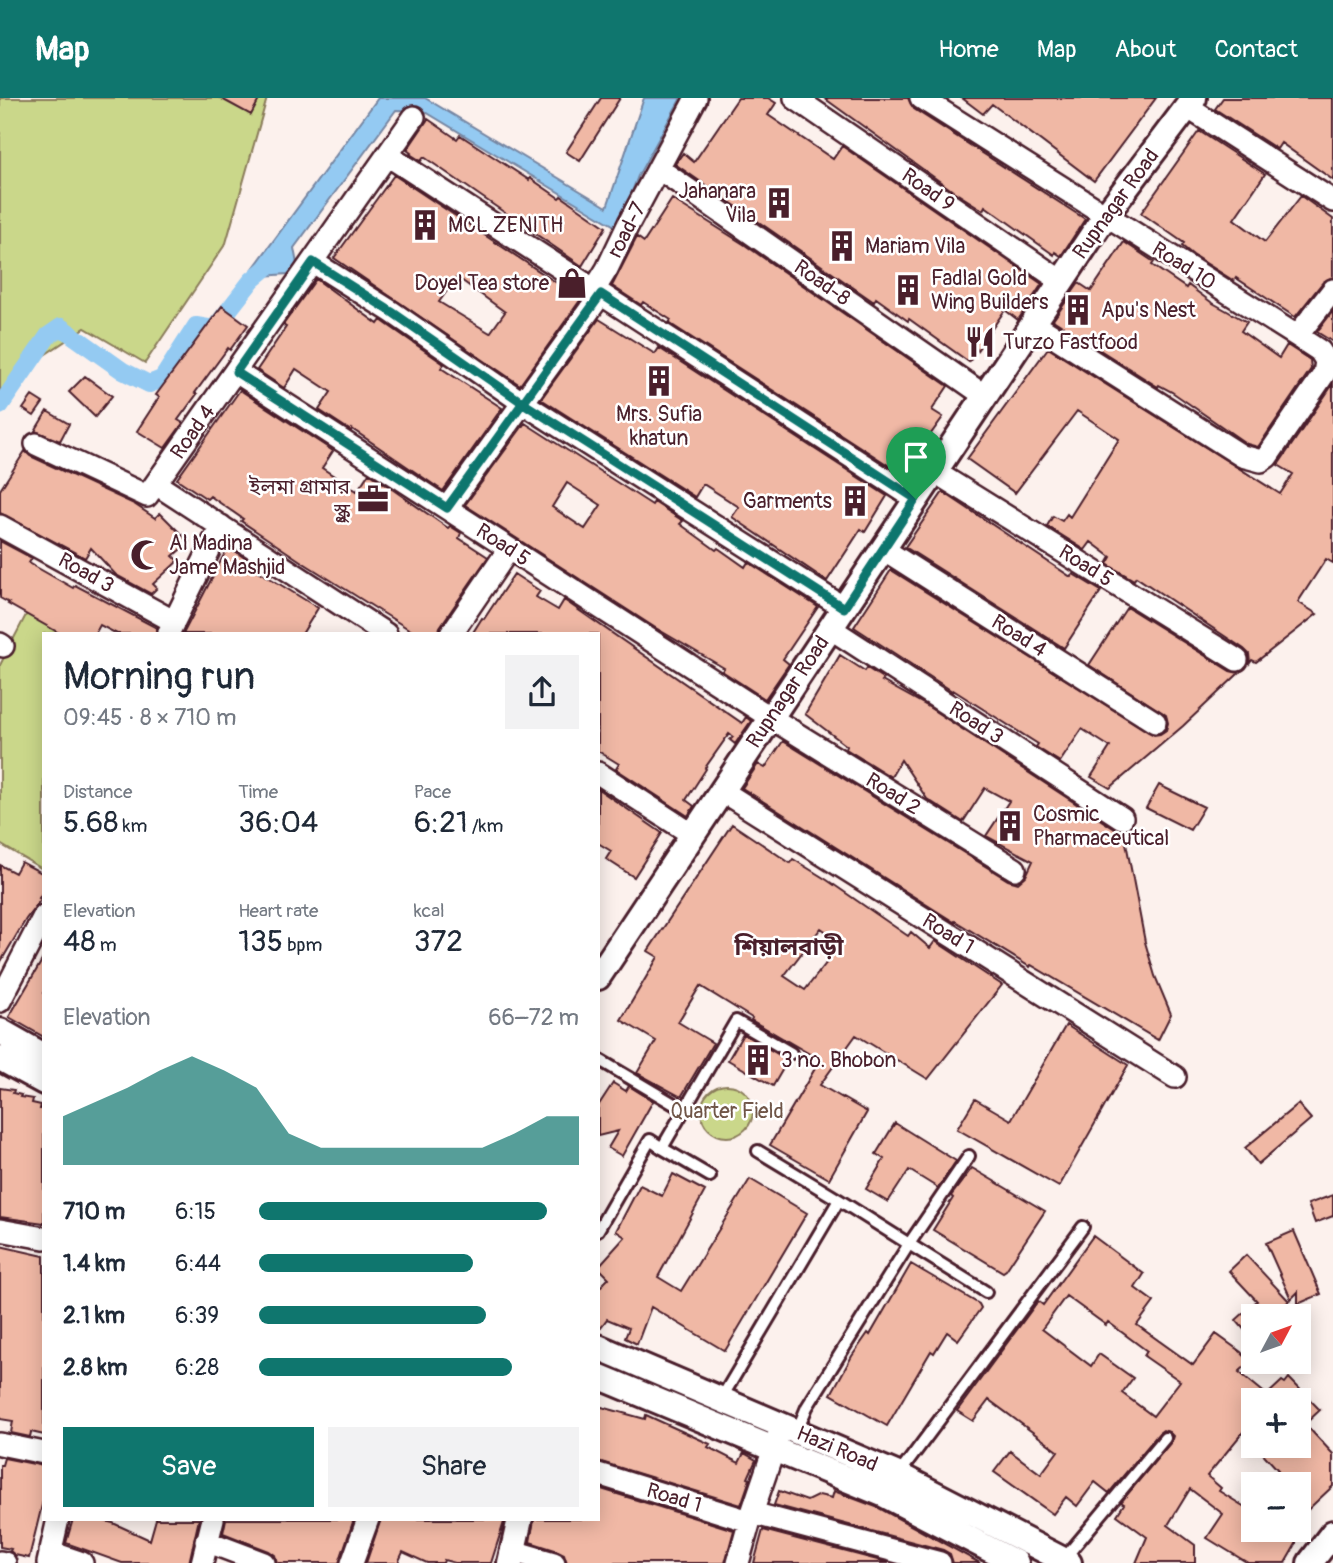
<!DOCTYPE html>
<meta charset="utf-8">
<style>
:root{--surface:#fff;--page:#f2f2f3;--text:#1f2937;--muted:#747a83;--accent:#0f766e}
body{margin:0;font-family:Pangolin,"Noto Sans Bengali",sans-serif;background:var(--page);color:var(--text);height:100vh;display:flex;flex-direction:column;font-size:26px;white-space:nowrap}
*{box-sizing:border-box;margin:0}
p{font-size:23px;color:var(--muted)}
.icon{flex:none;width:38px;height:38px;fill:none;stroke:currentColor;stroke-width:2;stroke-linecap:round;stroke-linejoin:round}
.map{position:relative;flex:1;overflow:hidden}
.sheet{position:absolute;left:42px;top:534px;width:558px;height:889px;display:flex;flex-direction:column;background:var(--surface);border-radius:0px;box-shadow:0 4px 18px #0003}
.sheet>*{flex:none}
.needle{width:46px;rotate:49deg}
.buttons{position:absolute;left:1241px;top:1206px;display:grid;gap:14px}
.buttons a{display:grid;place-items:center;width:70px;height:70px;border-radius:0px;background:var(--surface);box-shadow:0 4px 18px #0003;font-size:35px}
.pin{position:absolute;display:grid;place-items:center;width:60px;height:60px;color:#fff;margin:-72px -30px;border-radius:50% 50% 50% 0;rotate:-45deg;box-shadow:0 0 7px #0007}
.pin .icon{rotate:45deg}
.round{display:grid;place-items:center;flex:none;width:74px;height:74px;border-radius:0px;background:var(--page)}
.overview{display:flex;align-items:center;justify-content:space-between;height:119px;padding:0 21px}
h1{font-size:38px;font-weight:600;line-height:52px}
.metrics{display:grid;grid-template-columns:repeat(3,1fr);gap:10px;height:119px;padding:7px 21px}
.metrics div{display:grid;align-content:center}
.metrics b{font-size:30px;font-weight:600}
.metrics small{font-size:19px;font-weight:400}
.metrics p{font-size:19px}
.chart{height:196px;padding:14px 21px}
.chart p{display:flex;justify-content:space-between}
.chart svg{width:100%;height:126px;margin-top:7px;fill:var(--accent);opacity:.7}
.button{display:flex;gap:14px;margin-top:auto;padding:14px 21px}
.button a{flex:1;height:80px;border-radius:0px;background:var(--accent);color:#fff;font-size:28px;font-weight:600;line-height:80px;text-align:center}
.button a+a{background:var(--page);color:var(--text)}
ul{padding:0 21px;list-style:none;font-size:23px}
li{display:grid;grid-template-columns:112px 84px 1fr;align-items:center;height:52px}
li i{height:18px;border-radius:9px;background:var(--accent)}
header{display:flex;align-items:center;gap:42px;box-sizing:border-box;height:98px;padding:0 35px;background:var(--accent);color:#fff}
header strong{font-size:33px}
nav{display:flex;gap:38px;margin-inline-start:auto;font-size:24px}
.map>svg:first-child{display:block}
</style>
<header>
<strong>Map</strong>
<nav><a>Home</a><a>Map</a><a>About</a><a>Contact</a></nav>
</header>
<div class="map">
<svg width="1333" height="1465" viewBox="0 0 1333 1465">
<rect width="100%" height="100%" fill="#fcf1ed"/>
<filter id="ink" filterUnits="userSpaceOnUse"><feTurbulence type="fractalNoise" baseFrequency=".0143" numOctaves="2"/><feDisplacementMap in="SourceGraphic" scale="14" xChannelSelector="R" yChannelSelector="G"/><feConvolveMatrix kernelMatrix="1 2 1 2 8 2 1 2 1" color-interpolation-filters="sRGB"/></filter>
<g filter="url(#ink)">
<!-- green -->
<path fill="#cad78a" stroke="#8a7b5a" stroke-width="2" d="M 0,0 L 267,0 L 226,145 L 145,265 L 85,230 L 13,278 L 0,294 Z
M 27,515 L 65,535 L 44,536 L 44,772 L 0,746 L 0,567 Z
M701 1013a26 26 0 1 1 52 0a26 26 0 1 1-52 0Z"/>
<!-- water -->
<path fill="#94caf2" stroke="#7686a2" stroke-width="2" d="M 378,0 L 425,0 L 607,109 L 644,0 L 681,0 L 638,78 L 618,130 L 424,13 L 396,12 L 294,150 L 297,166 L 288,176 L 263,178 L 252,172 Z"/>
<g fill="none" stroke-linecap="round" stroke-linejoin="round">
<!-- canal -->
<path stroke="#94caf2" stroke-width="18" d="M 0,308 L 48,238 L 61,229 L 123,273 L 149,286 L 162,281 L 196,228 L 214,231 L 252,182 L 278,160"/>
</g>
<!-- building -->
<path fill="#f0b8a5" stroke="#4a1f2b" stroke-width="2" fill-rule="evenodd" d="M 220,0 L 260,0 L 251,17 Z
M 601,0 L 620,0 L 580,63 L 566,54 Z
M 738,0 L 768,0 L 776,5 L 768,17 L 833,61 L 842,48 L 1042,186 L 1018,222 L 1005,212 L 969,264 L 909,221 L 908,223 L 876,200 L 874,204 L 675,66 L 683,55 L 694,64 Z
M 824,0 L 908,0 L 914,11 L 1085,121 L 1061,158 L 1055,154 L 1054,157 L 985,108 L 983,112 L 953,93 Z
M 962,0 L 1156,0 L 1094,83 L 992,6 L 983,16 Z
M 1223,0 L 1333,0 L 1333,82 L 1281,45 L 1277,51 L 1215,11 Z
M 428,21 L 457,41 L 460,37 L 529,82 L 530,80 L 559,100 L 561,98 L 606,129 L 582,168 L 424,59 L 421,63 L 410,56 L 411,55 L 407,52 Z
M 1199,33 L 1265,76 L 1234,121 L 1265,144 L 1301,98 L 1333,121 L 1333,179 L 1323,184 L 1295,219 L 1236,180 L 1234,183 L 1193,157 L 1182,148 L 1184,145 L 1141,115 Z
M 394,77 L 581,201 L 520,287 L 334,160 ZM 457,179 L 505,214 L 490,235 L 439,204 Z
M 672,101 L 745,147 L 948,288 L 932,312 L 943,319 L 902,376 L 669,225 L 671,222 L 643,204 L 641,207 L 612,188 L 637,139 L 644,144 Z
M 1124,144 L 1154,164 L 1152,167 L 1186,190 L 1188,187 L 1211,204 L 1247,224 L 1241,233 L 1279,260 L 1287,247 L 1310,262 L 1311,271 L 1258,349 L 1247,346 L 1172,294 L 1159,287 L 1158,289 L 1053,222 L 1079,185 L 1091,193 Z
M 316,181 L 378,226 L 381,222 L 385,225 L 444,266 L 441,270 L 502,310 L 443,393 L 352,331 L 351,333 L 319,312 L 331,294 L 296,271 L 284,290 L 257,272 L 286,229 L 283,227 Z
M 222,208 L 248,227 L 230,252 L 228,250 L 195,295 L 197,296 L 178,322 L 183,325 L 165,350 L 137,333 L 159,299 L 156,297 Z
M 1333,213 L 1333,244 L 1317,234 Z
M 599,221 L 655,256 L 659,250 L 887,398 L 865,434 L 861,431 L 827,483 L 732,419 L 739,409 L 703,386 L 695,399 L 541,301 Z
M 1048,250 L 1280,396 L 1293,376 L 1278,367 L 1333,286 L 1333,465 L 1326,461 L 1298,504 L 1317,516 L 1256,564 L 1252,562 L 1250,565 L 1249,556 L 1244,551 L 1136,479 L 1134,482 L 1107,466 L 1111,459 L 1091,444 L 1085,452 L 1047,428 L 1053,418 L 1062,423 L 1067,416 L 1070,419 L 1119,341 L 1077,313 L 1015,395 L 967,361 Z
M 85,278 L 112,298 L 95,319 L 69,294 Z
M 240,292 L 333,353 L 322,370 L 357,393 L 369,375 L 448,430 L 450,428 L 461,435 L 459,440 L 488,459 L 440,529 L 438,536 L 417,536 L 399,525 L 302,464 L 241,423 L 243,421 L 210,398 L 207,401 L 177,381 Z
M 32,298 L 43,305 L 34,318 L 23,311 Z
M 47,313 L 69,326 L 60,343 L 35,333 Z
M 525,325 L 652,407 L 654,404 L 683,423 L 680,426 L 716,452 L 718,450 L 745,469 L 748,464 L 818,509 L 783,561 L 789,566 L 765,601 L 722,573 L 724,570 L 654,529 L 465,407 ZM 567,385 L 601,407 L 585,431 L 552,409 Z
M 25,353 L 30,358 L 134,406 L 155,420 L 160,415 L 189,444 L 173,458 L 178,463 L 153,486 L 157,490 L 151,496 L 116,477 L 91,450 L 85,460 L 0,415 L 0,392 Z
M 943,394 L 1071,479 L 1073,476 L 1101,493 L 1064,550 L 905,449 Z
M 0,443 L 32,460 L 29,465 L 73,490 L 75,487 L 157,530 L 156,536 L 117,536 L 100,527 L 95,536 L 61,536 L 8,506 L 9,505 L 0,500 Z
M 228,449 L 254,466 L 252,469 L 318,510 L 302,536 L 183,536 Z
M 891,472 L 1154,637 L 1160,636 L 1166,632 L 1168,625 L 1166,617 L 1089,567 L 1127,509 L 1230,573 L 1239,575 L 1183,628 L 1110,690 L 1091,679 L 1110,649 L 1082,631 L 1060,664 L 1036,649 L 1038,646 L 953,592 L 952,593 L 854,529 Z
M 514,476 L 540,493 L 536,499 L 558,512 L 564,502 L 742,625 L 746,619 L 751,623 L 735,646 L 730,642 L 733,639 L 729,636 L 705,670 L 706,671 L 686,702 L 694,708 L 688,718 L 616,671 L 619,666 L 598,653 L 598,536 L 472,536 L 482,520 L 484,521 Z
M 840,557 L 865,573 L 867,570 L 884,581 L 882,583 L 927,608 L 1115,731 L 1124,734 L 1145,844 L 1155,878 L 1171,916 L 1158,942 L 1031,867 L 1030,869 L 955,823 L 954,824 L 742,690 L 758,666 L 765,670 L 783,643 L 1008,782 L 1018,785 L 1026,778 L 1033,763 L 986,738 L 1009,703 L 985,690 L 963,724 L 927,701 L 901,662 L 891,679 L 846,651 L 847,648 L 805,616 Z
M 1159,687 L 1204,709 L 1190,732 L 1146,710 Z
M 598,691 L 662,735 L 634,779 L 606,761 L 611,753 L 598,745 Z
M 732,726 L 790,765 L 793,761 L 827,782 L 908,838 L 911,834 L 930,850 L 935,843 L 1002,887 L 928,981 L 856,937 L 820,987 L 867,1014 L 829,1081 L 770,1047 L 820,962 L 751,922 L 752,920 L 700,888 L 678,924 L 713,945 L 681,999 L 637,975 L 656,943 L 621,922 L 658,859 L 648,853 ZM 821,830 L 842,845 L 805,892 L 784,878 Z
M 21,764 L 44,776 L 44,792 L 39,800 L 41,801 L 26,821 L 0,865 L 0,767 L 15,775 Z
M 44,859 L 44,939 L 9,919 Z
M 1066,927 L 1128,967 L 1059,1089 L 957,1031 L 975,1001 L 1011,1022 Z
M 743,936 L 788,962 L 773,988 L 728,962 Z
M 613,985 L 626,993 L 629,988 L 653,1003 L 622,1058 L 608,1050 L 618,1033 L 598,1038 L 598,1008 Z
M 0,990 L 14,992 L 13,995 L 21,997 L 20,999 L 33,1001 L 32,1005 L 41,1007 L 40,1011 L 44,1011 L 44,1125 L 0,1119 Z
M 1298,1006 L 1311,1021 L 1258,1066 L 1245,1050 Z
M 895,1025 L 956,1063 L 938,1090 L 909,1072 L 888,1104 L 866,1091 L 884,1061 L 876,1056 Z
M 972,1070 L 1045,1113 L 1006,1172 L 1003,1174 L 933,1132 L 953,1100 L 951,1098 Z
M 673,1076 L 705,1093 L 658,1179 L 681,1193 L 750,1081 L 807,1115 L 725,1253 L 651,1209 L 637,1246 L 625,1240 L 629,1230 L 607,1221 L 598,1233 L 598,1191 L 609,1180 L 598,1169 L 625,1139 L 616,1133 L 640,1087 L 662,1098 Z
M 1333,1097 L 1333,1118 L 1315,1125 L 1308,1106 Z
M 1294,1133 L 1321,1196 L 1298,1206 L 1298,1194 L 1291,1201 L 1266,1145 Z
M 1093,1138 L 1144,1176 L 1135,1190 L 1154,1204 L 1137,1227 L 1193,1267 L 1216,1236 L 1241,1254 L 1250,1264 L 1239,1274 L 1267,1297 L 1282,1283 L 1285,1285 L 1289,1280 L 1320,1312 L 1305,1326 L 1333,1356 L 1333,1388 L 1298,1421 L 1298,1386 L 1264,1386 L 1278,1372 L 1256,1348 L 1298,1348 L 1298,1302 L 1253,1302 L 1253,1345 L 1243,1334 L 1207,1378 L 1221,1390 L 1219,1393 L 1253,1414 L 1253,1432 L 1281,1432 L 1296,1441 L 1296,1446 L 1285,1465 L 1248,1465 L 1207,1440 L 1223,1416 L 1190,1391 L 1168,1427 L 1195,1447 L 1195,1465 L 1136,1465 L 1147,1439 L 1117,1417 L 1124,1406 L 1121,1404 L 1171,1344 L 1173,1338 L 1169,1334 L 1163,1332 L 1159,1335 L 1109,1395 L 1095,1384 L 1077,1408 L 1066,1399 L 1053,1416 L 994,1374 L 1010,1353 L 1041,1376 L 1058,1353 L 989,1302 L 973,1323 L 957,1313 L 1038,1203 L 1043,1207 ZM 1066,1198 L 1106,1227 L 1108,1224 L 1147,1253 L 1144,1258 L 1180,1283 L 1153,1318 L 1122,1295 L 1133,1280 L 1099,1256 L 1091,1268 L 1042,1231 Z
M 0,1148 L 44,1158 L 44,1337 L 31,1334 L 30,1339 L 11,1335 L 13,1323 L 0,1321 Z
M 1246,1157 L 1289,1203 L 1272,1218 L 1253,1218 L 1253,1242 L 1236,1222 L 1257,1203 L 1229,1173 Z
M 911,1166 L 979,1206 L 981,1210 L 958,1242 L 947,1234 L 934,1255 L 931,1253 L 887,1328 L 831,1296 L 852,1258 L 868,1235 L 870,1237 Z
M 598,1308 L 645,1321 L 646,1317 L 710,1346 L 708,1349 L 739,1365 L 744,1355 L 756,1362 L 748,1380 L 750,1381 L 741,1407 L 598,1363 Z
M 4,1360 L 44,1368 L 44,1399 L 29,1460 L 15,1457 L 10,1453 L 11,1451 L 0,1449 L 0,1367 L 2,1367 Z
M 598,1390 L 734,1432 L 725,1465 L 567,1465 L 564,1456 L 558,1453 L 530,1444 L 534,1421 L 598,1421 Z
M 779,1393 L 807,1403 L 819,1397 L 832,1400 L 834,1393 L 879,1410 L 980,1465 L 953,1465 L 950,1456 L 943,1452 L 774,1407 Z
M 73,1421 L 97,1421 L 113,1425 L 150,1442 L 156,1421 L 199,1421 L 189,1465 L 122,1465 L 66,1445 Z
M 226,1421 L 354,1421 L 339,1465 L 277,1465 L 275,1457 L 269,1453 L 223,1435 Z
M 381,1421 L 505,1421 L 491,1465 L 455,1465 L 444,1462 L 443,1465 L 427,1465 L 403,1454 L 398,1465 L 366,1465 Z
M 763,1432 L 889,1465 L 754,1465 Z"/>
<g fill="none" stroke-linecap="round" stroke-linejoin="round">
<defs>
<path id="service" d="M 598,961 L 684,1012
M 758,1053 L 839,1102
M 969,1058 L 909,1146 L 986,1194
M 710,1078 L 662,1050 L 736,923 L 791,955
M 598,1132 L 650,1042 L 662,1050
M 721,1301 L 839,1102 L 909,1146 L 807,1309 L 797,1333
M 899,1376 L 1083,1129
M 1063,1462 L 1165,1340"/>
<path id="minor" d="M 795,0 L 1061,183
M 921,0 L 1297,238 L 1320,253 L 1326,263 L 1324,276 L 1267,359 L 1261,363 L 1242,358 L 1033,225
M 1187,9 L 1333,103
M 387,57 L 916,401
M 659,71 L 985,298
M 313,164 L 392,214 L 523,305 L 844,510
M 594,192 L 607,171 L 629,125 L 696,0
M 1297,238 L 1333,192
M 236,274 L 771,620 L 1015,771
M 36,346 L 147,398 L 414,19
M 935,374 L 1237,562
M 156,386 L 386,536
M 447,410 L 601,196
M 0,428 L 173,523
M 883,451 L 1155,624
M 830,530 L 1122,720
M 169,534 L 221,428
M 451,536 L 509,451
M 0,546 L 3,548
M 598,675 L 693,737
M 722,693 L 1175,979
M 0,903 L 44,818
M 0,1132 L 44,1140
M 0,1346 L 44,1355
M 598,1376 L 749,1423
M 752,1415 L 940,1465
M 206,1443 L 264,1465
M 513,1453 L 554,1465
M 50,1454 L 82,1465
M 0,1464 L 5,1465
M 48,1465 L 58,1421
M 202,1465 L 213,1421
M 352,1465 L 368,1421
M 738,1465 L 752,1415 L 779,1336"/>
<path id="tertiary" d="M 598,879 L 1105,118 L 1194,0
M 0,933 L 44,958
M 0,960 L 44,984
M 598,1249 L 898,1377 L 1069,1465
M 598,1278 L 885,1397 L 1016,1465
M 510,1465 L 520,1421
M 1310,1465 L 1333,1435"/>
</defs>
<!-- service casing -->
<use href="#service" stroke="#4a1f2b" stroke-width="16"/>
<!-- minor casing -->
<use href="#minor" stroke="#4a1f2b" stroke-width="26"/>
<!-- tertiary casing -->
<use href="#tertiary" stroke="#4a1f2b" stroke-width="30"/>
<!-- service -->
<use href="#service" stroke="#fff" stroke-width="10"/>
<!-- minor -->
<use href="#minor" stroke="#fff" stroke-width="21"/>
<!-- tertiary -->
<use href="#tertiary" stroke="#fff" stroke-width="24"/>
</g>
</g>
<g fill="none" stroke-linecap="round" stroke-linejoin="round" filter="url(#ink)">
<defs>
<path id="route" d="M 916,401 L 601,196 L 447,410 L 236,274 L 313,164 L 392,214 L 523,305 L 844,510 L 916,401"/>
</defs>
<!-- route casing -->
<use href="#route" stroke="#fff" stroke-width="14"/>
<!-- route -->
<use href="#route" stroke="#0f766e" stroke-width="9"/>
</g>
<!-- icons -->
<defs>
<symbol id="building-bare" viewBox="-9 -9 18 18"><path d="M-4-6H4V6H1V3H-1V6H-4ZM-2.5-4.3h1.7v1.8h-1.7ZM.8-4.3h1.7v1.8H.8ZM-2.5-1h1.7V.8h-1.7ZM.8-1h1.7V.8H.8Z" fill="#4a1f2b" stroke="#fff" stroke-width="2.5" paint-order="stroke"/></symbol>
<symbol id="shop-bare" viewBox="-9 -9 18 18"><path d="M-5-2.5h2.3a2.7 3.5 0 0 1 5.4 0H5L5.5 6h-11ZM-1.5-2.5h3a1.5 2.3 0 0 0-3 0Z" fill="#4a1f2b" stroke="#fff" stroke-width="2.5" paint-order="stroke"/></symbol>
<symbol id="restaurant-bare" viewBox="-9 -9 18 18"><path d="M-5-6h1v4h1v-4h1v4h1v-4h1v5L-1.5 .5V6h-2V.5L-5-1ZM5-6V6H3V1.5H1.5Q1.5-4 5-6Z" fill="#4a1f2b" stroke="#fff" stroke-width="2.5" paint-order="stroke"/></symbol>
<symbol id="office-bare" viewBox="-9 -9 18 18"><path d="M-6-3h4V-5.5h4V-3h4V5H-6ZM-1-4.5V-3h2v-1.5ZM-6 0V1H6V0Z" fill="#4a1f2b" stroke="#fff" stroke-width="2.5" paint-order="stroke"/></symbol>
<symbol id="mosque-bare" viewBox="-9 -9 18 18"><path d="M3.5-4.9A6 6 0 1 0 3.5 4.9A5 5 0 1 1 3.5-4.9Z" fill="#4a1f2b" stroke="#fff" stroke-width="2.5" paint-order="stroke"/></symbol>
</defs>
<g fill-rule="evenodd">
<use href="#building-bare" x="757" y="83" width="44" height="44"/>
<use href="#building-bare" x="403" y="105" width="44" height="44"/>
<use href="#building-bare" x="820" y="126" width="44" height="44"/>
<use href="#shop-bare" x="550" y="163" width="44" height="44"/>
<use href="#building-bare" x="886" y="170" width="44" height="44"/>
<use href="#building-bare" x="1056" y="190" width="44" height="44"/>
<use href="#restaurant-bare" x="958" y="222" width="44" height="44"/>
<use href="#building-bare" x="637" y="261" width="44" height="44"/>
<use href="#office-bare" x="351" y="379" width="44" height="44"/>
<use href="#building-bare" x="833" y="381" width="44" height="44"/>
<use href="#mosque-bare" x="124" y="435" width="44" height="44"/>
<use href="#building-bare" x="988" y="706" width="44" height="44"/>
<use href="#building-bare" x="736" y="940" width="44" height="44"/>
</g>
<g text-anchor="middle" dominant-baseline="central" stroke-width="5" stroke-linejoin="round" paint-order="stroke">
<!-- street labels -->
<g font-size="21" fill="#4a1f2b" stroke="#fff">
<text transform="translate(928 92) rotate(35)">Road 9</text>
<text transform="translate(1116 106) rotate(-54)">Rupnagar Road</text>
<text transform="translate(627 132) rotate(-63)">road-7</text>
<text transform="translate(1184 168) rotate(32)">Road 10</text>
<text transform="translate(822 185) rotate(35)">Road-8</text>
<text transform="translate(193 334) rotate(-55)">Road 4</text>
<text transform="translate(503 447) rotate(33)">Road 5</text>
<text transform="translate(1086 468) rotate(32)">Road 5</text>
<text transform="translate(86 475) rotate(29)">Road 3</text>
<text transform="translate(1019 538) rotate(32)">Road 4</text>
<text transform="translate(788 594) rotate(-56)">Rupnagar Road</text>
<text transform="translate(976 625) rotate(33)">Road 3</text>
<text transform="translate(893 696) rotate(32)">Road 2</text>
<text transform="translate(948 836) rotate(32)">Road 1</text>
<text transform="translate(837 1351) rotate(23)">Hazi Road</text>
<text transform="translate(674 1400) rotate(17)">Road 1</text>
</g>
<!-- poi labels -->
<g font-size="21" fill="#4a1f2b" stroke="#fff" text-anchor="start">
<text x="756" y="93" text-anchor="end">Jahanara<tspan x="756" dy="24">Vila</tspan></text>
<text x="448" y="127">MCL ZENITH</text>
<text x="865" y="148">Mariam Vila</text>
<text x="931" y="180">Fadlal Gold<tspan x="931" dy="24">Wing Builders</tspan></text>
<text x="549" y="185" text-anchor="end">Doyel Tea store</text>
<text x="1101" y="212">Apu's Nest</text>
<text x="1003" y="244">Turzo Fastfood</text>
<text x="659" y="316" text-anchor="middle">Mrs. Sufia<tspan x="659" dy="24">khatun</tspan></text>
<text x="350" y="389" text-anchor="end">ইলমা গ্রামার<tspan x="350" dy="24">স্কুল</tspan></text>
<text x="832" y="403" text-anchor="end">Garments</text>
<text x="169" y="445">Al Madina<tspan x="169" dy="24">Jame Mashjid</tspan></text>
<text x="1033" y="716">Cosmic<tspan x="1033" dy="24">Pharmaceutical</tspan></text>
<text x="781" y="962">3 no. Bhobon</text>
</g>
<!-- park labels -->
<g font-size="21" fill="#705648" stroke="#fff">
<text x="727" y="1013">Quarter Field</text>
</g>
<!-- quarter labels -->
<g font-size="24" font-weight="bold" fill="#4a1f2b" stroke="#fff">
<text x="789" y="849">শিয়ালবাড়ী</text>
</g>
</g>
</svg>
<div class="buttons">
<a><svg class="needle" viewBox="-14 -14 28 28"><path d="M0-13l5 13h-10z" fill="#e53935"/><path d="M0 13l5-13h-10z" fill="#747a83"/></svg></a>
<a>+</a>
<a>−</a>
</div>
<div class="pin" style="left:916px;top:401px;background:#1e9e55"><svg class="icon" aria-label="arrive" viewBox="0 0 24 24"><path d="M6 21V4h12l-3 4 3 4H6"/></svg></div>
<section class="sheet">
<div class="overview"><div><h1>Morning run</h1><p>09:45 · 8 × 710 m</p></div><a class="round"><svg class="icon" aria-label="share" viewBox="0 0 24 24"><path d="M12 15V3M7 8l5-5 5 5M5 13v7h14v-7"/></svg></a></div>
<div class="metrics">
<div><p>Distance</p><b>5.68<small> km</small></b></div>
<div><p>Time</p><b>36:04</b></div>
<div><p>Pace</p><b>6:21<small> /km</small></b></div>
</div>
<div class="metrics">
<div><p>Elevation</p><b>48<small> m</small></b></div>
<div><p>Heart rate</p><b>135<small> bpm</small></b></div>
<div><p>kcal</p><b>372</b></div>
</div>
<div class="chart"><p><span>Elevation</span>66–72 m</p>
<svg viewBox="0 0 160 44" preserveAspectRatio="none"><path d="M0 44V27L10 22L20 17L30 11L40 6L50 11L60 17L70 33L80 38L90 38L100 38L110 38L120 38L130 38L140 33L150 27L160 27V44z"/></svg>
</div>
<ul>
<li><b>710 m</b>6:15<i style="width:90%"></i></li>
<li><b>1.4 km</b>6:44<i style="width:67%"></i></li>
<li><b>2.1 km</b>6:39<i style="width:71%"></i></li>
<li><b>2.8 km</b>6:28<i style="width:79%"></i></li>
</ul>
<div class="button"><a>Save</a><a>Share</a></div>
</section>
</div>
